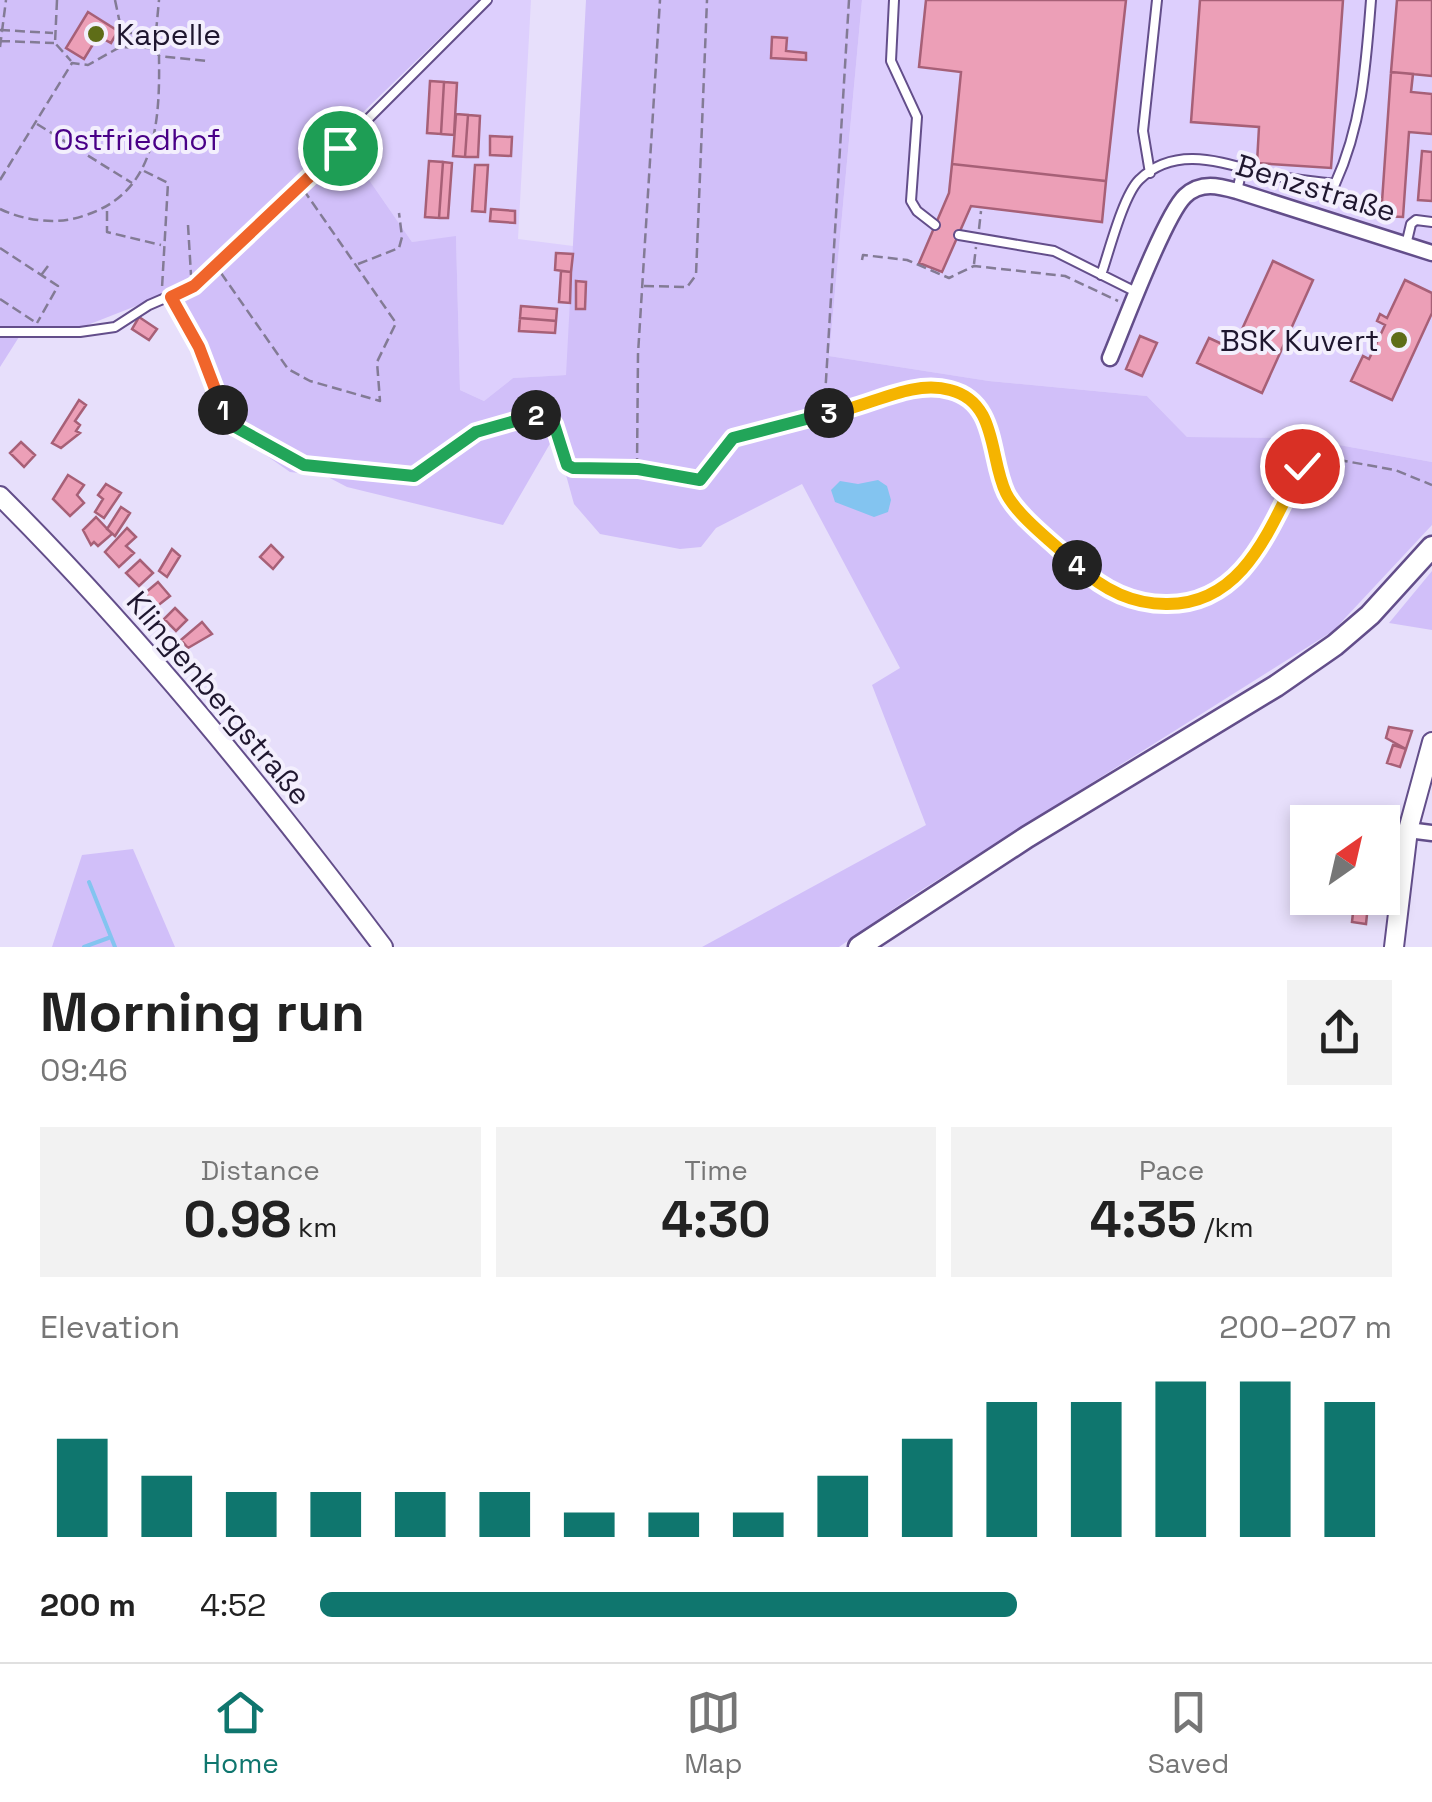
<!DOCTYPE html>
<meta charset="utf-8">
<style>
:root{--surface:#fff;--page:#f2f2f2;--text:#222;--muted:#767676;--line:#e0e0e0;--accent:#0f766e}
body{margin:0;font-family:"Space Grotesk",sans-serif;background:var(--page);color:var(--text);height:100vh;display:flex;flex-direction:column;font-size:38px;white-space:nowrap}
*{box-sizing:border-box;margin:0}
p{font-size:32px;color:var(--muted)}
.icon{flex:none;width:55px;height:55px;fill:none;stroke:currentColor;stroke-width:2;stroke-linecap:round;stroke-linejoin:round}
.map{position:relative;height:947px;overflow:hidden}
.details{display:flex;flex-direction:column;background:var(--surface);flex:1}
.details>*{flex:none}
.needle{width:65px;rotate:34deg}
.tools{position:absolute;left:1290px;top:805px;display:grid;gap:20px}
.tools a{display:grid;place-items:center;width:110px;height:110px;border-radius:0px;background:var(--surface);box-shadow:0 5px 15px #0003;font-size:50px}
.pin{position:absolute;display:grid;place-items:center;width:85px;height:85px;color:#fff;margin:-42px;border:5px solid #fff;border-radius:50%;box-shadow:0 2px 10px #0007}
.km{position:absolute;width:50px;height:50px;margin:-25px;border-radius:50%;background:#222;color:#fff;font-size:28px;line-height:50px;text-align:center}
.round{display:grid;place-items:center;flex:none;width:105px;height:105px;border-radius:0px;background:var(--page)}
.headline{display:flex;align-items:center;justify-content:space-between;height:170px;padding:0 40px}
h1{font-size:55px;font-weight:700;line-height:75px}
.stats{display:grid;grid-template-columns:repeat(3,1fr);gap:15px;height:170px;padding:10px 40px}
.stats div{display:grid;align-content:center;border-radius:0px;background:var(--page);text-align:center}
.stats b{font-size:50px;font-weight:700}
.stats small{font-size:28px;font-weight:400}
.stats p{font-size:28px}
.chart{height:280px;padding:20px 40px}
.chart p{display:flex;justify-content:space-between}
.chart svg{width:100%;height:180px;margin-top:10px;stroke:var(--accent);stroke-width:6}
ul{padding:0 40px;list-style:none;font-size:32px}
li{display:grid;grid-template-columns:160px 120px 1fr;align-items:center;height:75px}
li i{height:25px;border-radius:12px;background:var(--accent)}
.tab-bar{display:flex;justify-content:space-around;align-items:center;height:140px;border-top:2px solid var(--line);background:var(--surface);font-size:28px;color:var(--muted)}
.tab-bar a{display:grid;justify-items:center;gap:5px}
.tab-bar .on{color:var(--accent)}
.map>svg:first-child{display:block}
</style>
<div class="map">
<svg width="1432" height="947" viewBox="0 0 1432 947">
<rect width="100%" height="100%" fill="#e7dffb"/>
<!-- built -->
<path fill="#ddcffd" d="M 491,0 L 531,0 L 518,239 L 573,246 L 567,375 L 513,378 L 484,401 L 460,390 L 456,237 L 412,242 L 347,148 Z
M 862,0 L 1432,0 L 1432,462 L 1301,438 L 1187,437 L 1147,396 L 989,381 L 829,356 Z"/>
<!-- green -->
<path fill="#d1bff9" d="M 0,0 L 479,0 L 201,269 L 164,295 L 57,337 L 19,337 L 0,367 Z
M 586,0 L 862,0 L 829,356 L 989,381 L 1147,396 L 1187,437 L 1301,438 L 1432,462 L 1432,525 L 1333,631 L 912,896 L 839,947 L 702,947 L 926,825 L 872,685 L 900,668 L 802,484 L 716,528 L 701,547 L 680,549 L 600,534 L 574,504 L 555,435 L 503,525 L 347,487 L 326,476 L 290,472 L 222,425 L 192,343 L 169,302 L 215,275 L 347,148 L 412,242 L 456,236 L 460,390 L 484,401 L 513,378 L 566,375 Z
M 1432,571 L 1432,630 L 1389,623 Z
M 133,849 L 175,947 L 52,947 L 82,855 Z"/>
<!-- water -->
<path fill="#83c4f0" d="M 878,480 L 887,486 L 891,500 L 888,512 L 874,517 L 835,502 L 831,490 L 840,481 L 858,484 Z"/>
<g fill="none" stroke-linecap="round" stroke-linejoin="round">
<!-- stream -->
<path stroke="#83c4f0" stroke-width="4" d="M 89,882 L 115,947
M 84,947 L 111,937"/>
</g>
<!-- building -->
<path fill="#ec9fb7" stroke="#a76077" stroke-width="2.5" d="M 926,0 L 1126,0 L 1106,181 L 952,164 L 961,72 L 919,67 Z
M 1200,0 L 1343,0 L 1331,168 L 1257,163 L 1259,127 L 1191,122 Z
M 1397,0 L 1432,0 L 1432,76 L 1391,72 Z
M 88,12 L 118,31 L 111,43 L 98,36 L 84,59 L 66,48 Z
M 772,37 L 787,38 L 786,51 L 806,53 L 806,60 L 771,58 Z
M 1391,72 L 1413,74 L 1411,92 L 1432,94 L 1432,134 L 1409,132 L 1403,217 L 1381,216 Z
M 430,81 L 444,82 L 441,134 L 427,133 Z
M 444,82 L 457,83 L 454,135 L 441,134 Z
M 456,114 L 468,115 L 465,157 L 453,156 Z
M 468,115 L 480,116 L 478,157 L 465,157 Z
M 490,136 L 512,137 L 511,156 L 490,155 Z
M 1422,151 L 1432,152 L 1432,201 L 1418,200 Z
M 429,161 L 443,162 L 439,218 L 425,217 Z
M 443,162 L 452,163 L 448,218 L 439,218 Z
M 952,164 L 1106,181 L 1102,222 L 971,206 L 942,272 L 919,263 L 949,193 Z
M 475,165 L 488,165 L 485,212 L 472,211 Z
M 491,209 L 515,211 L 515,223 L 490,221 Z
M 556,253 L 573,254 L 571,272 L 555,270 Z
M 1273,261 L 1313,280 L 1262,393 L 1197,363 L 1209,338 L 1233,349 Z
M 561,271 L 571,272 L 570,303 L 559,302 Z
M 1405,280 L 1432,293 L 1432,313 L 1392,400 L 1351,381 L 1363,356 L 1369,359 L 1385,325 L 1377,321 L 1380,314 L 1387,318 Z
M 576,281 L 586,282 L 585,309 L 576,309 Z
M 521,306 L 557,309 L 556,321 L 520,318 Z
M 139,317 L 157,329 L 149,340 L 132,329 Z
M 520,318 L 556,321 L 555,333 L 519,331 Z
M 1140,336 L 1157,343 L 1142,376 L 1126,369 Z
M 79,400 L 86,405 L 75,421 L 80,425 L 76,431 L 80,433 L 61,448 L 52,443 Z
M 21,442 L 35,455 L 24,467 L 10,453 Z
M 68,475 L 84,485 L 77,495 L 84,503 L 70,516 L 53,499 Z
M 106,484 L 121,493 L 104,518 L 95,512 L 103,499 L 98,495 Z
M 121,507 L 130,513 L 115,536 L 107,529 Z
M 96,517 L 112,534 L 98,546 L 94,542 L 91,545 L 83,530 Z
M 127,528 L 136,537 L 126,546 L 134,553 L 119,567 L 105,552 Z
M 271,545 L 283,557 L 273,569 L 260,557 Z
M 172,549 L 180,556 L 167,577 L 159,571 Z
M 140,560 L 153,573 L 139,586 L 126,573 Z
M 158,582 L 170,596 L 156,607 L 145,593 Z
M 175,608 L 187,620 L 176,631 L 164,619 Z
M 202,622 L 212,634 L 188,648 L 181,640 Z
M 1389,727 L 1412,731 L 1406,749 L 1386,738 Z
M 1393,745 L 1406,749 L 1400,767 L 1387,763 Z
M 1354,903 L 1368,905 L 1366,924 L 1352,922 Z"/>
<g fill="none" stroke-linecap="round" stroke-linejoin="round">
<defs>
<path id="service" d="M 894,0 L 891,61 L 917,117 L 911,201 L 917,211 L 935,225
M 1150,173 L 1143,131 L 1157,0
M 1237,191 L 1243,165
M 959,235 L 1054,251 L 1138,293
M 1406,245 L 1411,224 L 1416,220 L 1432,222
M 1101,275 C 1109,252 1123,196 1139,180 C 1176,144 1223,163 1265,174 C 1287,179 1312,181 1335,184 C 1362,125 1366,65 1371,0
M 0,332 L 80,332 L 115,327 L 149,305 L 193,286 L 301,186 L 487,0"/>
<path id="minor" d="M 1110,358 C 1123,327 1165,215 1185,196 C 1201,181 1219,186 1237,191 L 1432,253
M 1408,830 L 1432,833"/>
<path id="tertiary" d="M 0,496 C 140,636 264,789 383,947
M 1394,947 L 1408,830 L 1432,742"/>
<path id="secondary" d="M 859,947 L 1027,837 L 1276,686 L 1335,645 L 1370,615 L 1432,547"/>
</defs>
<!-- service casing -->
<use href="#service" stroke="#634e8a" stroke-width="12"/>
<!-- minor casing -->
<use href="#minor" stroke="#634e8a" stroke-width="19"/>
<!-- tertiary casing -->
<use href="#tertiary" stroke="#634e8a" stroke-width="22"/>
<!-- secondary casing -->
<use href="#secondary" stroke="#634e8a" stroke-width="25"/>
<!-- path -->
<path stroke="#837b95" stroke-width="2.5" stroke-dasharray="10 5" stroke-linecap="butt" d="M 57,0 L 55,43 L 71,61
M 115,0 L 122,33 L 120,46
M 0,30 L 53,33
M 156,32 L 159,0
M 122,33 L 155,33 L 154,47
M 0,41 L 54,43
M 0,47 L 6,0
M 37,124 L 132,183
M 144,171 L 168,183 L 162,288
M 0,180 L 72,63 L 88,65 L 120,47 L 154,48 L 159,56 L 207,61
M 0,209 C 25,221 57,225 83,216 C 156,194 160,123 159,57
M 107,211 L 107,232 L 161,245
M 188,225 L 191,275
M 979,229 L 981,211
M 0,248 L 58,286 L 37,323
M 862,260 L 863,255 L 907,260 L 949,278 L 974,266 L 1065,276 L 1118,301
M 358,264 L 399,248 L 402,237 L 399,213
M 974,264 L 976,247
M 221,273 L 288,369 L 310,381 L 380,401 L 377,362 L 396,323 L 305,192
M 42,274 L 51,262
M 644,286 L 687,287 L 696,275 L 707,0
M 0,299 L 35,322
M 175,304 L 199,347 L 227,423 L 304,465 L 414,476 L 476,432 L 535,415 L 555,424 L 567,465 L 573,468 L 637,469 L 699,480 C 709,467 720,446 733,438 C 754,423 816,417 843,411 C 878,404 909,384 947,389 C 999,396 988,460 1006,494 C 1014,508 1032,522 1043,533 C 1084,572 1125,613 1186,604 C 1266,593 1262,490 1317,456 L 1395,470 L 1432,485
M 824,413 L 849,0
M 637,468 L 638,354 L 660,0"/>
<!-- service -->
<use href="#service" stroke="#fff" stroke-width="8"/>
<!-- minor -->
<use href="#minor" stroke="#fff" stroke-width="14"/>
<!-- tertiary -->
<use href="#tertiary" stroke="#fff" stroke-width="18"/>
<!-- secondary -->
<use href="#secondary" stroke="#fff" stroke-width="20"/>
</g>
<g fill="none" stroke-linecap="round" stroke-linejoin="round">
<defs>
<path id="split-1" d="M 223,410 L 199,347 L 171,297 L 194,286 L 340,148"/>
<path id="split-2" d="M 223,410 L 228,423 L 304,465 L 414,476 L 476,432 L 536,415"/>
<path id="split-3" d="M 536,415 L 554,424 L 567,465 L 573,468 L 638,469 L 700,480 L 733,438 L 829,413"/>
<path id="split-4" d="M 829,413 C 868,408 910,379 950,390 C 998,402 989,458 1006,493 C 1017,516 1057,546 1077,565"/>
<path id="split-5" d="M 1077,565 C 1102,589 1131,604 1166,604 C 1245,605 1270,526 1302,466"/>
</defs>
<!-- split-1 casing -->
<use href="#split-1" stroke="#fff" stroke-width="20"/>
<!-- split-2 casing -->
<use href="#split-2" stroke="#fff" stroke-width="20"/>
<!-- split-3 casing -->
<use href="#split-3" stroke="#fff" stroke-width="20"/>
<!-- split-4 casing -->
<use href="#split-4" stroke="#fff" stroke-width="20"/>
<!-- split-5 casing -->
<use href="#split-5" stroke="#fff" stroke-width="20"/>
<!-- split-1 -->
<use href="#split-1" stroke="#f0652b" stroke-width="12"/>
<!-- split-2 -->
<use href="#split-2" stroke="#22a559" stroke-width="12"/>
<!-- split-3 -->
<use href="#split-3" stroke="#22a559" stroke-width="12"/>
<!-- split-4 -->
<use href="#split-4" stroke="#f5b400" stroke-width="12"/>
<!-- split-5 -->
<use href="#split-5" stroke="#f5b400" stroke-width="12"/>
</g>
<!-- markers -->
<g fill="#5e6d17" stroke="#f3effd" stroke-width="4">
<circle cx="96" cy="34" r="10"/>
<circle cx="1399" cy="340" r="10"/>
</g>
<g text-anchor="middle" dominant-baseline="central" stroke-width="8" stroke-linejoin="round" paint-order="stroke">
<!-- poi labels -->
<g font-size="30" fill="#1f172f" stroke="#f3effd" text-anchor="start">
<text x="116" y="34">Kapelle</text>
<text x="1379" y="340" text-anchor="end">BSK Kuvert</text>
</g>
<!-- park labels -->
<g font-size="30" fill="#490087" stroke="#f3effd">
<text x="137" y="139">Ostfriedhof</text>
</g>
<!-- street labels -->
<g font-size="30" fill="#1f172f" stroke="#f3effd">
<text transform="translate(1316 188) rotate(17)">Benzstraße</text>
<text transform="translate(219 698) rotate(50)">Klingenbergstraße</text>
</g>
</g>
</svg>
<div class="tools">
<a><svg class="needle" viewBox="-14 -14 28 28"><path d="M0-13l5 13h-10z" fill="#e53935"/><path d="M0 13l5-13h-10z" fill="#767676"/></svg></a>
</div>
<div class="pin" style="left:340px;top:148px;background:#1e9e55"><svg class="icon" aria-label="arrive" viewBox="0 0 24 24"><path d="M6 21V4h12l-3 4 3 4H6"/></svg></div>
<div class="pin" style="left:1302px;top:466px;background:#d93025"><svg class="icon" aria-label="check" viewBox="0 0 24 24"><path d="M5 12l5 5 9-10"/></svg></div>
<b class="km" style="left:223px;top:410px">1</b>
<b class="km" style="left:536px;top:415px">2</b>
<b class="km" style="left:829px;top:413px">3</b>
<b class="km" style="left:1077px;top:565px">4</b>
</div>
<section class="details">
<div class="headline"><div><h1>Morning run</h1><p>09:46</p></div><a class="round"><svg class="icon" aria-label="share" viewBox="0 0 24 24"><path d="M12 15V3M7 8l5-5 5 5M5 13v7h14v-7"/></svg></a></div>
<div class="stats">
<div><p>Distance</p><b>0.98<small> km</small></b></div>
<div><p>Time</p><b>4:30</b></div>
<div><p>Pace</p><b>4:35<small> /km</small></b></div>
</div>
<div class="chart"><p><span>Elevation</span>200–207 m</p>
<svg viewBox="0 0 160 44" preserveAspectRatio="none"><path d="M5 44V20M15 44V29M25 44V33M35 44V33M45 44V33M55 44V33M65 44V38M75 44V38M85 44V38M95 44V29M105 44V20M115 44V11M125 44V11M135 44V6M145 44V6M155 44V11"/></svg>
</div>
<ul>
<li><b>200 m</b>4:52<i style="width:65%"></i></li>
</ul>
</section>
<nav class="tab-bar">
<a class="on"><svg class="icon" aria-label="home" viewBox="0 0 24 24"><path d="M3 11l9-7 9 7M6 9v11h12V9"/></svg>Home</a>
<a><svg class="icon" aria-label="map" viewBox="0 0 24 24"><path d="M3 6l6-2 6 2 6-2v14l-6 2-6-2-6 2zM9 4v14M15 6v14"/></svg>Map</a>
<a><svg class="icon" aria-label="saved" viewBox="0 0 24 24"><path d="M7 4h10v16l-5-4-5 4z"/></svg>Saved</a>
</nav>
